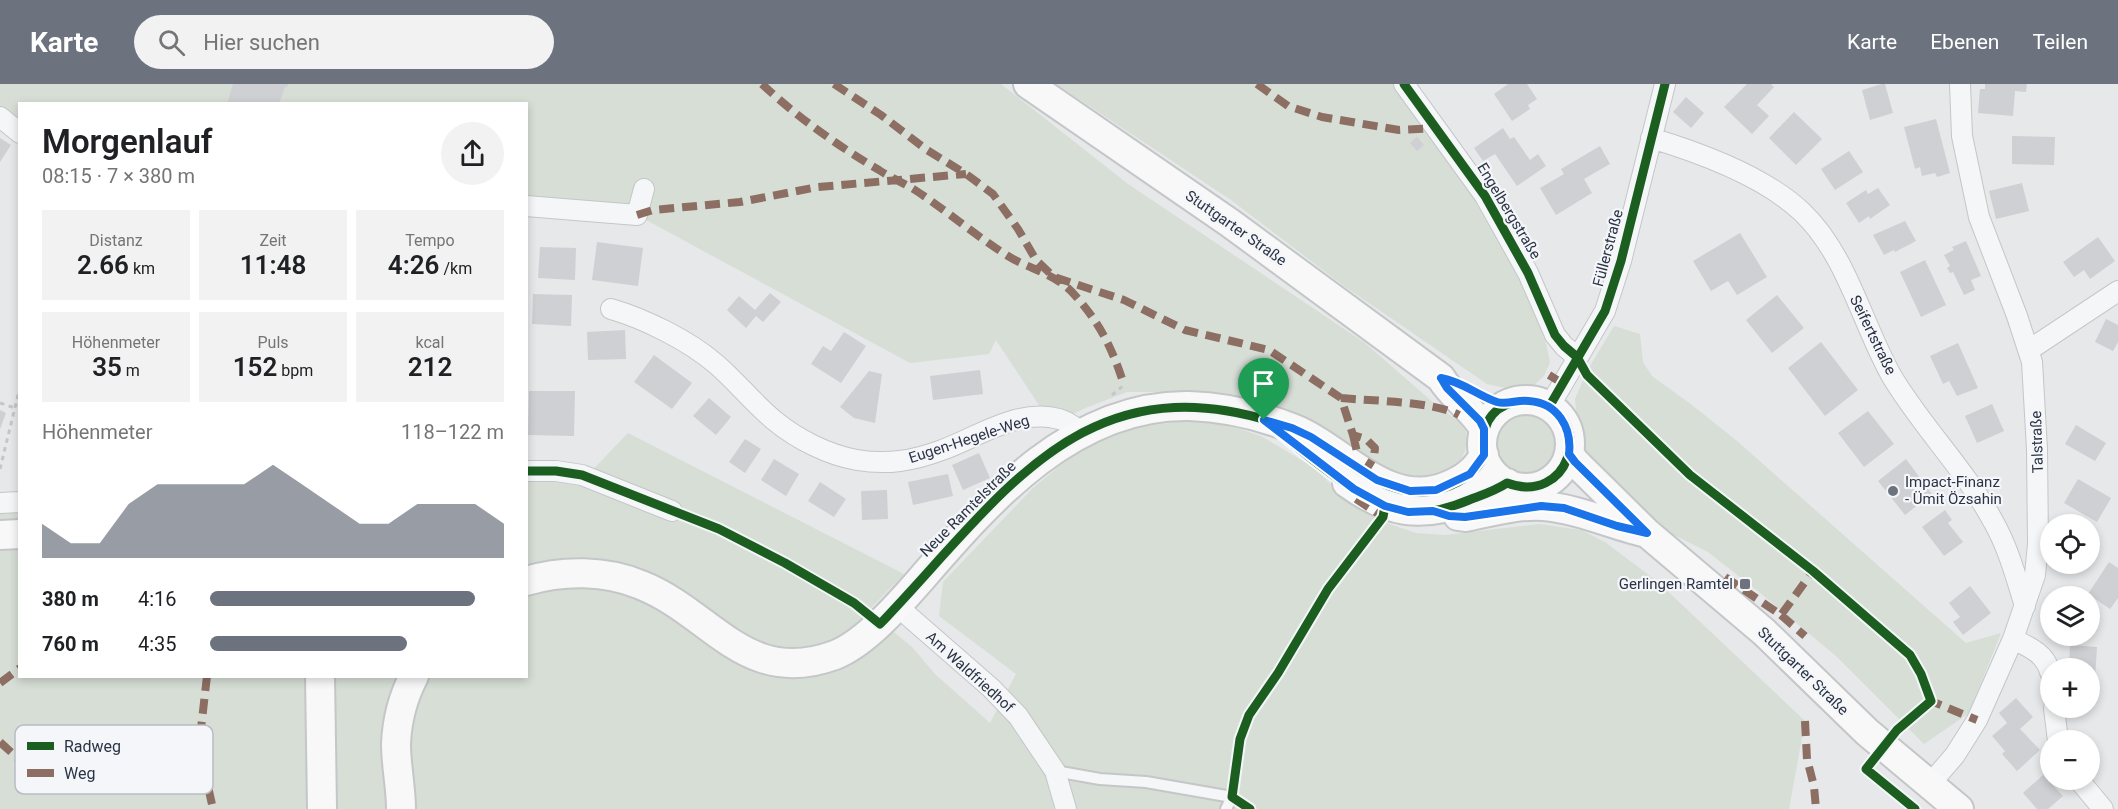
<!DOCTYPE html>
<html lang="de">
<meta charset="utf-8">
<style>
:root{--surface:#fff;--page:#f2f2f2;--text:#202124;--muted:#757577;--accent:#6c737f}
body{margin:0;font-family:Roboto,sans-serif;background:var(--page);color:var(--text);height:100vh;display:flex;flex-direction:column;font-size:22px;white-space:nowrap}
*{box-sizing:border-box;margin:0}
p{font-size:20px;color:var(--muted)}
.icon{flex:none;width:33px;height:33px;fill:none;stroke:currentColor;stroke-width:2;stroke-linecap:round;stroke-linejoin:round}
.map{position:relative;flex:1;overflow:hidden}
.panel{position:absolute;left:18px;top:18px;width:510px;height:576px;display:flex;flex-direction:column;background:var(--surface);border-radius:0px;box-shadow:0 3px 9px #0003}
.panel>*{flex:none}
.controls{position:absolute;left:2040px;top:430px;display:grid;gap:12px}
.controls a{display:grid;place-items:center;width:60px;height:60px;border-radius:50%;background:var(--surface);box-shadow:0 3px 9px #0003;font-size:30px}
.pin{position:absolute;display:grid;place-items:center;width:51px;height:51px;color:#fff;margin:-62px -26px;border-radius:50% 50% 50% 0;rotate:-45deg;box-shadow:0 0 6px #0007}
.pin .icon{rotate:45deg}
.round{display:grid;place-items:center;flex:none;width:63px;height:63px;border-radius:32px;background:var(--page)}
.summary{display:flex;align-items:center;justify-content:space-between;height:102px;padding:0 24px}
h1{font-size:33px;font-weight:600;line-height:45px}
.stats{display:grid;grid-template-columns:repeat(3,1fr);gap:9px;height:102px;padding:6px 24px}
.stats div{display:grid;align-content:center;border-radius:0px;background:var(--page);text-align:center}
.stats b{font-size:26px;font-weight:600}
.stats small{font-size:16px;font-weight:400}
.stats p{font-size:16px}
.chart{height:168px;padding:12px 24px}
.chart p{display:flex;justify-content:space-between}
.chart svg{width:100%;height:108px;margin-top:6px;fill:var(--accent);opacity:.7}
ul{padding:0 24px;list-style:none;font-size:20px}
li{display:grid;grid-template-columns:96px 72px 1fr;align-items:center;height:45px}
li i{height:15px;border-radius:8px;background:var(--accent)}
header{display:flex;align-items:center;gap:36px;box-sizing:border-box;height:84px;padding:0 30px;background:var(--accent);color:#fff}
header strong{font-size:28px}
nav{display:flex;gap:33px;margin-inline-start:auto;font-size:21px}
.search{width:420px;height:54px;background:var(--page);display:flex;align-items:center;gap:15px;box-sizing:border-box;padding:0 21px;border-radius:33px;color:var(--muted);font-size:22px}
.map>svg:first-child{display:block}
</style>
<header>
<strong>Karte</strong>
<div class="search"><svg class="icon" aria-label="search" viewBox="0 0 24 24"><circle cx="10" cy="10" r="6"/><path d="M15 15l6 6"/></svg>Hier suchen</div>
<nav><a>Karte</a><a>Ebenen</a><a>Teilen</a></nav>
</header>
<div class="map">
<svg width="2118" height="725" viewBox="0 0 2118 725">
<rect width="100%" height="100%" fill="#e6e8ea"/>
<!-- green -->
<path fill="#d6ded6" d="M 0,0 L 1001,0 L 1128,100 L 1365,259 L 1436,321 L 1461,339 L 1466,348 L 1467,357 L 1465,367 L 1460,378 L 1453,385 L 1443,390 L 1418,396 L 1384,386 L 1284,327 L 1242,314 L 1206,308 L 1127,308 L 1083,325 L 1052,341 L 996,256 L 989,270 L 910,279 L 637,131 L 527,122 L 526,20 L 20,20 L 19,49 L 0,33 Z
M 1056,0 L 1396,0 L 1460,82 L 1504,159 L 1542,241 L 1550,278 L 1544,292 L 1534,301 L 1510,305 L 1487,300 L 1344,202 L 1231,116 Z
M 1614,242 L 1640,250 L 1643,278 L 1652,292 L 1692,321 L 1737,357 L 1966,559 L 2001,549 L 1969,629 L 1924,660 L 1836,572 L 1759,508 L 1708,468 L 1662,445 L 1596,389 L 1579,361 L 1575,315 L 1587,287 Z
M1496 359a31 31 0 1 1 62 0a31 31 0 1 1-62 0Z
M 1184,337 L 1229,341 L 1263,353 L 1316,385 L 1343,413 L 1389,440 L 1416,449 L 1445,451 L 1540,440 L 1581,446 L 1605,458 L 1658,498 L 1805,637 L 1789,725 L 336,725 L 331,593 L 526,592 L 527,394 L 582,397 L 628,349 L 904,490 L 868,527 L 912,563 L 935,590 L 990,639 L 1016,590 L 939,532 L 943,498 L 1033,404 L 1074,370 L 1115,346 Z
M 19,424 L 19,442 L 0,442 L 0,425 Z
M 19,459 L 20,592 L 309,593 L 308,725 L 0,725 L 0,460 Z"/>
<!-- building -->
<path fill="#ced0d3" d="M 233,0 L 288,0 L 287,3 L 285,3 L 279,20 L 227,20 Z
M 1508,0 L 1527,0 L 1537,15 L 1528,21 L 1530,25 L 1512,37 L 1494,10 Z
M 1747,0 L 1771,0 L 1774,3 L 1757,21 L 1769,32 L 1752,50 L 1724,23 Z
M 1882,0 L 1885,0 L 1893,29 L 1870,36 L 1862,6 Z
M 1985,0 L 2027,0 L 2026,8 L 2015,7 L 2013,32 L 1978,29 L 1980,5 L 1985,5 Z
M 1686,13 L 1704,29 L 1691,44 L 1673,28 Z
M 1794,28 L 1822,55 L 1796,81 L 1769,54 Z
M 1936,35 L 1950,89 L 1937,93 L 1935,89 L 1922,92 L 1920,83 L 1915,85 L 1904,43 Z
M 1503,44 L 1510,55 L 1514,53 L 1530,76 L 1538,70 L 1546,82 L 1517,102 L 1495,70 L 1483,77 L 1474,64 Z
M 2012,52 L 2055,53 L 2054,81 L 2012,80 Z
M 1417,53 L 1424,61 L 1417,67 L 1410,59 Z
M 0,54 L 11,61 L 0,78 Z
M 1600,62 L 1610,80 L 1584,95 L 1592,109 L 1556,131 L 1540,104 L 1564,90 L 1561,85 Z
M 1849,67 L 1863,88 L 1835,106 L 1821,85 Z
M 2022,99 L 2029,127 L 1996,135 L 1989,107 Z
M 1878,104 L 1890,121 L 1870,135 L 1869,132 L 1859,139 L 1846,119 L 1866,106 L 1868,110 Z
M 1905,137 L 1916,157 L 1895,168 L 1894,166 L 1884,171 L 1873,151 Z
M 1740,149 L 1767,193 L 1737,211 L 1728,197 L 1711,207 L 1693,177 Z
M 2098,153 L 2115,177 L 2090,195 L 2084,186 L 2074,193 L 2063,178 Z
M 1966,157 L 1981,192 L 1971,196 L 1975,206 L 1964,211 L 1953,188 L 1950,189 L 1947,184 L 1950,182 L 1944,171 L 1954,166 L 1952,163 Z
M 597,158 L 643,164 L 638,202 L 592,196 Z
M 540,163 L 576,164 L 575,196 L 538,194 Z
M 1925,176 L 1946,221 L 1921,233 L 1900,188 Z
M 770,209 L 781,218 L 763,238 L 756,232 L 746,244 L 727,226 L 739,212 L 755,226 Z
M 533,210 L 572,211 L 571,242 L 532,240 Z
M 1777,211 L 1804,244 L 1772,269 L 1746,236 Z
M 2106,235 L 2118,241 L 2118,258 L 2113,267 L 2095,258 Z
M 625,246 L 626,275 L 588,276 L 587,248 Z
M 844,248 L 866,262 L 841,299 L 811,280 L 823,262 L 831,267 Z
M 1821,258 L 1858,306 L 1825,332 L 1788,284 Z
M 1958,259 L 1978,304 L 1957,312 L 1949,297 L 1943,300 L 1930,272 Z
M 654,271 L 692,299 L 672,325 L 634,298 Z
M 980,286 L 983,310 L 933,316 L 930,292 Z
M 869,287 L 882,290 L 875,339 L 854,334 L 840,323 Z
M 529,307 L 575,307 L 574,352 L 528,351 Z
M 709,314 L 731,333 L 716,351 L 693,332 Z
M 1992,320 L 2004,347 L 1977,359 L 1965,332 Z
M 0,326 L 6,329 L 0,345 Z
M 1868,327 L 1894,360 L 1864,383 L 1838,349 Z
M 2076,341 L 2106,359 L 2095,377 L 2065,360 Z
M 745,355 L 761,365 L 745,389 L 729,378 Z
M 979,369 L 990,394 L 963,406 L 952,381 Z
M 774,375 L 799,390 L 786,412 L 761,396 Z
M 1906,375 L 1932,410 L 1905,431 L 1878,397 Z
M 948,390 L 953,412 L 913,421 L 908,398 Z
M 2078,395 L 2111,414 L 2097,438 L 2064,419 Z
M 820,398 L 846,415 L 834,433 L 808,417 Z
M 887,406 L 888,435 L 862,436 L 861,407 Z
M 1945,426 L 1952,436 L 1948,439 L 1963,458 L 1944,472 L 1922,443 Z
M 2109,478 L 2118,484 L 2118,514 L 2110,525 L 2088,510 Z
M 1970,502 L 1991,529 L 1963,551 L 1953,538 L 1960,533 L 1949,519 Z
M 2070,561 L 2097,563 L 2094,610 L 2090,610 L 2090,585 L 2069,585 Z
M 2016,614 L 2033,633 L 2020,645 L 2040,666 L 2017,687 L 2002,670 L 2005,667 L 1992,652 L 2007,639 L 1999,629 Z
M 2043,691 L 2063,712 L 2048,725 L 2037,725 L 2023,709 Z"/>
<g fill="none" stroke-linecap="round" stroke-linejoin="round">
<defs>
<path id="lane" d="M 1055,687 L 1100,695 L 1146,698 L 1232,713 L 1226,725"/>
<path id="street" d="M 1404,0 L 1485,112 L 1528,189 L 1555,251 L 1564,262 L 1577,273
M 0,33 L 20,49
M 1651,54 C 1701,69 1764,92 1802,128 C 1847,171 1861,237 1891,291 C 1921,342 1965,385 1993,437 C 2008,463 2016,493 2025,522
M 526,122 L 637,131 L 644,105
M 611,225 C 645,235 688,256 716,280 C 736,297 754,320 775,337 C 797,355 828,371 857,376 C 887,381 913,377 942,366 C 978,353 1018,324 1059,335 C 1068,337 1075,344 1083,349
M 2029,266 L 2118,207
M 1549,323 L 1605,227 L 1621,177 L 1665,0
M 526,387 L 556,387 L 582,391 L 672,427
M 0,419 L 20,418
M 897,522 L 991,604 L 1018,632 L 1055,687 L 1066,725
M 2013,555 C 2029,563 2045,569 2050,588
M 2054,624 L 2058,657
M 2079,696 L 2103,725
M 1930,700 L 1955,671 L 1977,636 L 2013,555 L 2035,491 L 2038,460 L 2037,365 L 2032,278 L 2017,232 L 1979,133 L 1962,52 L 1960,0"/>
<path id="secondary" d="M 1028,0 L 1230,139 L 1441,294 C 1452,313 1473,325 1484,345
M1482 360a44 44 0 1 1 88 0a44 44 0 1 1-88 0Z
M 1569,370 L 1575,378 L 1647,449 L 1764,548 L 1867,648 L 1959,725
M 1347,399 C 1388,429 1421,435 1469,416 C 1482,412 1495,407 1507,399
M 1458,432 L 1465,433 C 1490,428 1518,420 1544,422 C 1578,425 1613,441 1647,449
M 0,451 L 20,450
M 526,497 C 563,486 606,486 641,501 C 712,529 746,604 835,571 C 866,559 901,518 922,494 C 991,414 1074,320 1189,322 C 1224,323 1259,331 1292,344 C 1342,363 1388,427 1447,402 C 1464,395 1475,387 1484,371
M 320,592 L 322,725
M 401,725 C 401,703 396,682 396,660 C 397,636 403,613 414,592"/>
</defs>
<!-- lane casing -->
<use href="#lane" stroke="#c4c6c8" stroke-width="14"/>
<!-- street casing -->
<use href="#street" stroke="#c4c6c8" stroke-width="22"/>
<!-- secondary casing -->
<use href="#secondary" stroke="#c4c6c8" stroke-width="32"/>
<!-- path -->
<path stroke="#c5c6ca" stroke-width="3" stroke-dasharray="4.5 4.5" stroke-linecap="butt" d="M 1112,311 L 1124,301
M 0,319 L 15,324
M 0,385 L 20,303
M 688,434 C 747,455 801,488 854,519 L 862,526"/>
<!-- lane -->
<use href="#lane" stroke="#f5f6f7" stroke-width="10"/>
<!-- street -->
<use href="#street" stroke="#f5f6f7" stroke-width="20"/>
<!-- secondary -->
<use href="#secondary" stroke="#f8f8f8" stroke-width="28"/>
<!-- quiet -->
<path stroke="#8d6e63" stroke-width="8" stroke-dasharray="15 8" stroke-linecap="butt" d="M 762,0 C 797,33 838,62 879,86 C 891,94 904,99 915,106 C 947,127 976,152 1008,172 C 1029,185 1053,189 1071,207 C 1099,237 1112,263 1124,301
M 834,0 L 881,31 L 927,66 L 966,90 L 993,110 L 1018,145 L 1036,176 L 1054,193 L 1124,216 L 1185,246 L 1269,266 L 1341,314 L 1353,351 L 1366,355 L 1375,364 L 1374,373 L 1361,394
M 1257,0 L 1288,22 L 1322,33 L 1399,46 L 1437,44
M 637,131 L 653,126 L 740,118 L 818,103 L 966,90
M 1549,291 L 1562,299
M 1341,314 C 1371,317 1433,317 1459,331
M 1353,351 L 1358,372
M 1356,415 L 1383,433
M 1725,493 L 1781,531 L 1813,487
M 1781,531 L 1805,552
M 207,592 L 199,662 L 213,725
M 0,599 L 20,584
M 1930,613 L 1931,617 L 1977,636
M 1805,637 L 1807,675 L 1814,702 L 1816,725
M 0,658 L 36,691"/>
<defs>
<path id="cycleway" d="M 1404,0 L 1485,112 L 1528,189 L 1555,251 L 1564,262 L 1577,273 L 1587,291 L 1690,391 L 1813,487 L 1910,571 L 1921,590 L 1931,617 L 1897,646 L 1866,685 L 1915,725
M 1549,323 L 1605,227 L 1621,177 L 1665,0
M 526,387 L 556,387 L 582,391 L 719,445 L 785,479 L 854,519 L 880,540 C 1004,411 1085,269 1291,344 C 1336,360 1371,410 1423,408 C 1444,407 1475,394 1483,373 C 1486,365 1482,354 1485,345 C 1491,322 1518,312 1539,319 C 1596,337 1568,422 1507,399 C 1495,407 1482,411 1469,416 C 1450,424 1427,431 1406,427 C 1359,419 1301,366 1264,336
M 1250,725 L 1232,713 L 1240,655 L 1249,631 L 1278,589 L 1328,505 L 1383,433 L 1385,422"/>
</defs>
<!-- cycleway casing -->
<use href="#cycleway" stroke="#f4f6f9" stroke-width="13"/>
<!-- cycleway -->
<use href="#cycleway" stroke="#1b5e20" stroke-width="9"/>
</g>
<g fill="none" stroke-linecap="round" stroke-linejoin="round">
<defs>
<path id="route" d="M 1441,294 C 1463,298 1477,311 1497,318 C 1508,321 1518,315 1529,317 C 1558,319 1572,344 1569,370 L 1575,378 L 1647,449 L 1617,442 L 1564,424 L 1541,422 L 1465,433 L 1449,432 L 1433,427 L 1408,428 L 1385,422 L 1354,405 L 1264,336 L 1292,344 L 1311,353 L 1377,396 L 1410,407 L 1436,406 L 1470,390 L 1484,371 L 1484,345 L 1480,337 L 1447,304 Z"/>
</defs>
<!-- route casing -->
<use href="#route" stroke="#fff" stroke-width="12"/>
<!-- route -->
<use href="#route" stroke="#1a73e8" stroke-width="8"/>
</g>
<!-- markers -->
<g fill="#6c737f" stroke="#f4f6f9" stroke-width="2">
<circle cx="1893" cy="407" r="6"/>
<rect x="1739" y="494" width="12" height="12" rx="3"/>
</g>
<g text-anchor="middle" dominant-baseline="central" stroke-width="4.5" stroke-linejoin="round" paint-order="stroke">
<!-- street labels -->
<g font-size="15" fill="#2b3445" stroke="#f4f6f9">
<text transform="translate(1509 127) rotate(59)">Engelbergstraße</text>
<text transform="translate(1236 144) rotate(35)">Stuttgarter Straße</text>
<text transform="translate(1608 164) rotate(-75)">Füllerstraße</text>
<text transform="translate(1873 251) rotate(64)">Seifertstraße</text>
<text transform="translate(969 355) rotate(-18)">Eugen-Hegele-Weg</text>
<text transform="translate(2037 358) rotate(-92)">Talstraße</text>
<text transform="translate(968 425) rotate(-45)">Neue Ramtelstraße</text>
<text transform="translate(1803 587) rotate(44)">Stuttgarter Straße</text>
<text transform="translate(970 588) rotate(42)">Am Waldfriedhof</text>
</g>
<!-- poi labels -->
<g font-size="15" fill="#2b3445" stroke="#f4f6f9" text-anchor="start">
<text x="1905" y="398">Impact-Finanz<tspan x="1905" dy="17">- Ümit Özsahin</tspan></text>
<text x="1733" y="500" text-anchor="end">Gerlingen Ramtel</text>
</g>
</g>
<!-- legend -->
<rect x="15" y="641" width="198" height="69" rx="9" fill="#f4f6f9" stroke="#b8bcc3" stroke-width="1.5"/>
<rect x="27" y="658" width="27" height="8" fill="#1b5e20"/>
<rect x="27" y="685" width="27" height="8" fill="#8d6e63"/>
<g font-size="16" fill="#2b3445">
<text x="64" y="668">Radweg</text>
<text x="64" y="695">Weg</text>
</g>
</svg>
<div class="controls">
<a><svg class="icon" aria-label="locate" viewBox="0 0 24 24"><circle cx="12" cy="12" r="6"/><path d="M12 2v4M12 18v4M2 12h4M18 12h4"/></svg></a>
<a><svg class="icon" aria-label="layers" viewBox="0 0 24 24"><path d="M12 4l9 5-9 5-9-5zM3 14l9 5 9-5"/></svg></a>
<a>+</a>
<a>−</a>
</div>
<div class="pin" style="left:1264px;top:336px;background:#1e9e55"><svg class="icon" aria-label="arrive" viewBox="0 0 24 24"><path d="M6 21V4h12l-3 4 3 4H6"/></svg></div>
<section class="panel">
<div class="summary"><div><h1>Morgenlauf</h1><p>08:15 · 7 × 380 m</p></div><a class="round"><svg class="icon" aria-label="share" viewBox="0 0 24 24"><path d="M12 15V3M7 8l5-5 5 5M5 13v7h14v-7"/></svg></a></div>
<div class="stats">
<div><p>Distanz</p><b>2.66<small> km</small></b></div>
<div><p>Zeit</p><b>11:48</b></div>
<div><p>Tempo</p><b>4:26<small> /km</small></b></div>
</div>
<div class="stats">
<div><p>Höhenmeter</p><b>35<small> m</small></b></div>
<div><p>Puls</p><b>152<small> bpm</small></b></div>
<div><p>kcal</p><b>212</b></div>
</div>
<div class="chart"><p><span>Höhenmeter</span>118–122 m</p>
<svg viewBox="0 0 160 44" preserveAspectRatio="none"><path d="M0 44V30L10 38L20 38L30 22L40 14L50 14L60 14L70 14L80 6L90 14L100 22L110 30L120 30L130 22L140 22L150 22L160 30V44z"/></svg>
</div>
<ul>
<li><b>380 m</b>4:16<i style="width:90%"></i></li>
<li><b>760 m</b>4:35<i style="width:67%"></i></li>
</ul>
</section>
</div>
